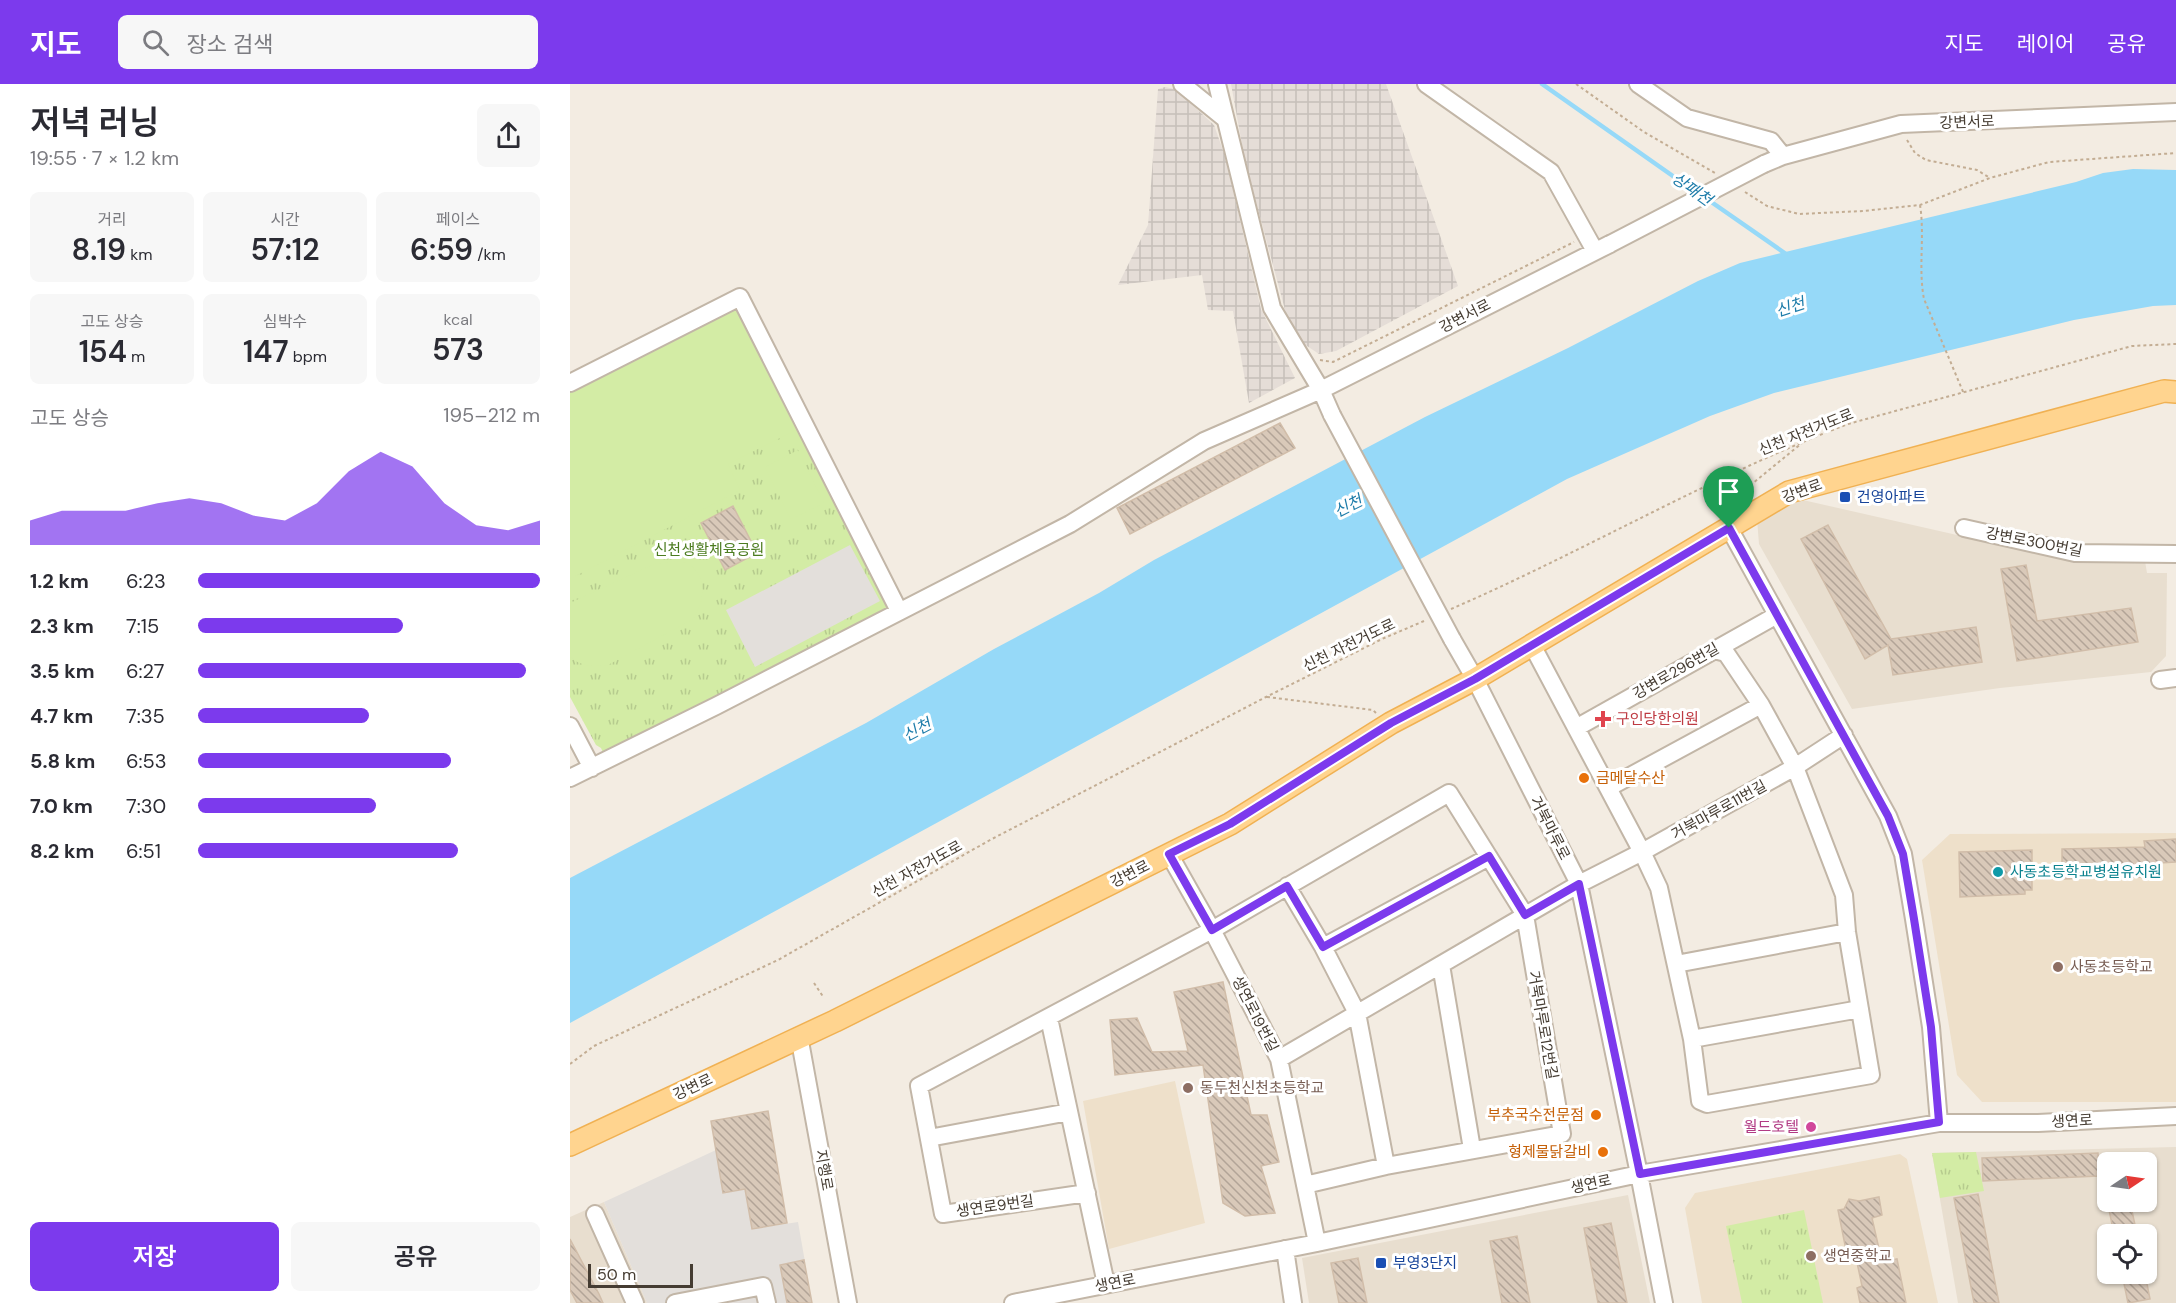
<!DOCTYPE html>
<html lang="ko">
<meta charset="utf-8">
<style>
:root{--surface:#fff;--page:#f7f7f7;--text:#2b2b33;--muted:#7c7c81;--accent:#7c3aed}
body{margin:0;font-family:"DM Sans","Noto Sans KR",sans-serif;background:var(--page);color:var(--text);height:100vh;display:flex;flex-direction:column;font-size:22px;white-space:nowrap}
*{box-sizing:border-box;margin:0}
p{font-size:20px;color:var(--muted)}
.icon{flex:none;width:33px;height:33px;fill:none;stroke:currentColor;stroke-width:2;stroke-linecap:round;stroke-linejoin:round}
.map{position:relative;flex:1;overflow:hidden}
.sheet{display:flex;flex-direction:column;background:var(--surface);width:570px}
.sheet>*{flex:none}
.needle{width:39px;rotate:77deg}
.buttons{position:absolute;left:1527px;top:1068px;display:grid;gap:12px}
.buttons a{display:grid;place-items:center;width:60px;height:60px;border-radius:9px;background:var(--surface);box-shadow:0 2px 4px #0004;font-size:30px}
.scale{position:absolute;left:18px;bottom:15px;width:105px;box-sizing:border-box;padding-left:6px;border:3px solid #453c32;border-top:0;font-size:16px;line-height:21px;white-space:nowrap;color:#453c32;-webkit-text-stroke:4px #fff;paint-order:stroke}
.pin{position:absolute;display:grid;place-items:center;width:51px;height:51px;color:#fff;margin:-62px -26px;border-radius:50% 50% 50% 0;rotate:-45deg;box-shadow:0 0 6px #0007}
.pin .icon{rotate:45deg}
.round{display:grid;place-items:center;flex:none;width:63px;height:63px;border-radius:9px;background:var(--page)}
.headline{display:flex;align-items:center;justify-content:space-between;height:102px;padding:0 30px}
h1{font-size:33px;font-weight:600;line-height:45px}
.metrics{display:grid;grid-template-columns:repeat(3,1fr);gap:9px;height:102px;padding:6px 30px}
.metrics div{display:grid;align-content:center;border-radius:9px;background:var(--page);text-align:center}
.metrics b{font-size:30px;font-weight:600}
.metrics small{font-size:16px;font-weight:400}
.metrics p{font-size:16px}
.chart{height:168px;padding:12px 30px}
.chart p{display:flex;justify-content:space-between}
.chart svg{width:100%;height:108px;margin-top:6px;fill:var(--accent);opacity:.7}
.button{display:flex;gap:12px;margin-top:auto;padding:12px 30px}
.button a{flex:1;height:69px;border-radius:9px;background:var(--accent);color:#fff;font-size:24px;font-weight:600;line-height:69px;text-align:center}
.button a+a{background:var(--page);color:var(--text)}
ul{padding:0 30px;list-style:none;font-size:20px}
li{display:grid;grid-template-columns:96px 72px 1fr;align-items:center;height:45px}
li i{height:15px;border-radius:8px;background:var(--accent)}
header{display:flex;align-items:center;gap:36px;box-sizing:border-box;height:84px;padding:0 30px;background:var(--accent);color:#fff}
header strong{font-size:28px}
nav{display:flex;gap:33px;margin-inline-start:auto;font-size:21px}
.search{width:420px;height:54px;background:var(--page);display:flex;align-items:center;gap:15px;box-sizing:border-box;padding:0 21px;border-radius:9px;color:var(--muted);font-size:22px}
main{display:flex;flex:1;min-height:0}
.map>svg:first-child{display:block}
</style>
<header>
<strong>지도</strong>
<div class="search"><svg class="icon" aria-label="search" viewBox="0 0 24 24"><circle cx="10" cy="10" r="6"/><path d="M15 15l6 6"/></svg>장소 검색</div>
<nav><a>지도</a><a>레이어</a><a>공유</a></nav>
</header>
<main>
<section class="sheet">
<div class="headline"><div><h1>저녁 러닝</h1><p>19:55 · 7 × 1.2 km</p></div><a class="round"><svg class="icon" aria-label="share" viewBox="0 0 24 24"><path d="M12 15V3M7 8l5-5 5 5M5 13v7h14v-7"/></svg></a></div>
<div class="metrics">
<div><p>거리</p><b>8.19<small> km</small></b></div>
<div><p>시간</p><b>57:12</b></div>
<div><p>페이스</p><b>6:59<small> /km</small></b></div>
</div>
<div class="metrics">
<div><p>고도 상승</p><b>154<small> m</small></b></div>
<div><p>심박수</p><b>147<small> bpm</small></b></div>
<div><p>kcal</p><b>573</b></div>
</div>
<div class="chart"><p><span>고도 상승</span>195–212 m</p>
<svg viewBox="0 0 160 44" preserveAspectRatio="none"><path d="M0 44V34L10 30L20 30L30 30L40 27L50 25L60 27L70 32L80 34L90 27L100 14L110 6L120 12L130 27L140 36L150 38L160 34V44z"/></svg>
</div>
<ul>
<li><b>1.2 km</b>6:23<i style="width:100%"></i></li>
<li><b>2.3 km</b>7:15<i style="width:60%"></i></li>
<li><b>3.5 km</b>6:27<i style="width:96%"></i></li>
<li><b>4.7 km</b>7:35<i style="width:50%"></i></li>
<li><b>5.8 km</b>6:53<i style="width:74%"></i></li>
<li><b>7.0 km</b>7:30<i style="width:52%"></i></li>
<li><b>8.2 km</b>6:51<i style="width:76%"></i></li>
</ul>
<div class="button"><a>저장</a><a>공유</a></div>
</section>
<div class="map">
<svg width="1606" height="1219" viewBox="0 0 1606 1219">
<defs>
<pattern id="industrial-grid" width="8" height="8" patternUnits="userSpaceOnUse" patternTransform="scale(1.5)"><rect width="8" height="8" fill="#e5ddd7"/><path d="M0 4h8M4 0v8" fill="none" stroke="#c6bfb9"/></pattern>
<pattern id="park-tufts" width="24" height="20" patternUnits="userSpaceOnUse" patternTransform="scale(1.5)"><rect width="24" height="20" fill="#d3eca5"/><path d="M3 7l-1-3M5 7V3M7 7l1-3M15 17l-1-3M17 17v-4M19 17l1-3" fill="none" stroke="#b6cb8e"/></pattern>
<pattern id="building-back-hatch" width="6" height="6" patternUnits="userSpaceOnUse" patternTransform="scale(1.5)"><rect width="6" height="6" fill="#d9c9b9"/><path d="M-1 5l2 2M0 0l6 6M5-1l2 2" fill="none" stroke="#b2a497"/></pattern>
</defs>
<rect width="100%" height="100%" fill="#f3ece2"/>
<!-- residential -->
<path fill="#e8decf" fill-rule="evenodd" d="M 1224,414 L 1506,478 L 1575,477 L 1577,489 L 1597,489 L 1596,572 L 1581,588 L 1430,604 L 1282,625 L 1189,460 L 1187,435 Z
M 1606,1063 L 1606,1219 L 1388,1219 L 1362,1069 ZM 1538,1078 L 1576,1078 L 1576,1118 L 1538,1118 ZM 1538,1150 L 1576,1150 L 1576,1190 L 1538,1190 Z
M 1058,1111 L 1080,1219 L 739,1219 L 732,1174 Z
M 34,1118 L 77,1219 L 0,1219 L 0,1133 Z"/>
<!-- industrial -->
<path fill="url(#industrial-grid)" d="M 661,0 L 816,0 L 888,202 L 766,267 L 749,270 L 722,252 L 675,77 Z
M 595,3 L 605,5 L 644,41 L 655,72 L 691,225 L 725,294 L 679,319 L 663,227 L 638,226 L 632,191 L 548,201 L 578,141 L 588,5 Z"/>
<!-- education -->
<path fill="#eee0ca" d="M 1606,749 L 1606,1018 L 1412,1018 L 1387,991 L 1352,776 L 1380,750 Z
M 605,997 L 635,1139 L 539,1165 L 513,1017 Z
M 1330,1070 L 1337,1075 L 1368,1219 L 1132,1219 L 1115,1124 L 1125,1109 Z"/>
<!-- park -->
<path fill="url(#park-tufts)" d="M 171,221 L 325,527 L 35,673 L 31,664 L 26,661 L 0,613 L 0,308 Z
M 1406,1068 L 1414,1107 L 1370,1114 L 1362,1069 Z
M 1234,1126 L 1253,1219 L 1172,1219 L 1156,1142 Z"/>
<!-- pitch -->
<path fill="#d3eca5" d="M 171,221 L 232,343 L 158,380 L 170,406 L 0,495 L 0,308 Z
M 228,366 L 254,419 L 221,435 L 195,383 Z
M 106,477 C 110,478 117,478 120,481 C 138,495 134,519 123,535 L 38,581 C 24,583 12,583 0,573 L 0,519 L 84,480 Z"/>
<!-- parking -->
<path fill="#e3dfdb" d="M 280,461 L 310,517 L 185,583 L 156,526 Z
M 146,1066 L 153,1109 L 175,1105 L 182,1145 L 228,1138 L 235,1178 L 218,1181 L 223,1219 L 77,1219 L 34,1118 Z"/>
<!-- water -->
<path fill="#96d9f8" d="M 1563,85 L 1606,86 L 1606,221 L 1583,222 L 1504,236 L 1204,309 L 1140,332 L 997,395 L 0,939 L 0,794 L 296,639 L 424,565 L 529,509 L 584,476 L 855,333 L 998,264 L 1128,197 L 1170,179 L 1506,98 L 1533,89 Z"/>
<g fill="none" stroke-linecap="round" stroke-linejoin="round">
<!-- stream -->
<path stroke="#96d9f8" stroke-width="4.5" d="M 972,0 L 1127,109
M 1137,115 L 1216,170"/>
</g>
<!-- building -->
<path fill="url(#building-back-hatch)" stroke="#d1bda9" stroke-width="1.5" d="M 710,339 L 725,364 L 560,450 L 547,424 Z
M 163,422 L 187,469 L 155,486 L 131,439 Z
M 1258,441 L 1321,555 L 1406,543 L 1412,578 L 1323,591 L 1318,561 L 1295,575 L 1231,455 Z
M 1456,481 L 1467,537 L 1561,524 L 1568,558 L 1447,577 L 1431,485 Z
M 1606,755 L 1606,778 L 1573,780 L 1573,793 L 1492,795 L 1492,765 L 1575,763 L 1574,757 Z
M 1462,766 L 1462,806 L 1455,806 L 1455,810 L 1390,813 L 1389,768 Z
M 653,898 L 681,1031 L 697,1031 L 709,1078 L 691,1082 L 705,1129 L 675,1132 L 653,1119 L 633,981 L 545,991 L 540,936 L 567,934 L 582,968 L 618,967 L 604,908 Z
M 198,1027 L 217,1139 L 182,1145 L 175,1105 L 153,1109 L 141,1037 Z
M 1528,1069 L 1529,1092 L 1413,1097 L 1412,1074 Z
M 1408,1110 L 1429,1219 L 1404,1219 L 1384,1114 Z
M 1309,1113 L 1312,1131 L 1302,1134 L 1312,1178 L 1327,1175 L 1336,1219 L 1290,1219 L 1287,1204 L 1292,1202 L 1285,1169 L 1277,1171 L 1268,1126 L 1274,1125 L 1279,1115 L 1289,1117 Z
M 1555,1118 L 1560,1118 L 1567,1150 L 1544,1150 L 1538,1121 Z
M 1041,1139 L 1057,1219 L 1028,1219 L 1014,1144 Z
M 947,1152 L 960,1219 L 932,1219 L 920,1157 Z
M 0,1155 L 29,1210 L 33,1219 L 7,1219 L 0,1206 Z
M 788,1174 L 797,1219 L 769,1219 L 761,1179 Z
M 234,1176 L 242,1219 L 217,1219 L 210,1181 Z
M 1552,1190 L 1575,1190 L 1580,1215 L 1558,1219 Z"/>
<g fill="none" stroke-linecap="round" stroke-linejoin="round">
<defs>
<path id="minor" d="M 612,0 L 654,34
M 647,0 L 702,224 L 751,306 L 762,331
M 856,0 L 981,88 L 1025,167
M 1068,0 L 1117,34 L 1201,57 L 1213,72
M 1194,80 L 1213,72 L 1331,40 L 1606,28
M 0,299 L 170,213 L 329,527
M 1159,444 L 1318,732 L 1333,770 L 1344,835 L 1361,943 L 1369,1039
M 1394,444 L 1505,469 L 1606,470
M 882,555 L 905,595 L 1009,800 L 1069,1090 L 1094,1219
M 962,561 L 1072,768 L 1089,804 L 1122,955 L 1130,1017 L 1137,1020 L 1301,991 L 1277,848 L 1274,811 L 1225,683 L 1191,621 L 1038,704
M 1144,566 L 1156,569 L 1191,621
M 1590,596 L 1606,594
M 0,642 L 22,684
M 1006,644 L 1207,531
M 0,694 L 146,622 L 500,440 L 634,357 L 751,306 L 1040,160
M 599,770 L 642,846 L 709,975 L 747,1159
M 717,802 L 753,863 L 787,929 L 816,1082
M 753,863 L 919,773
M 1106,880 L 1277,848
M 871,881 L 902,1065
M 479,934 L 536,1200
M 229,952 L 278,1219
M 1122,955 L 1290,925
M 709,975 L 1009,800 L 1072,768 L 1225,683 L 1274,651
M 359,1054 L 499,1028
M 517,1109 L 373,1130 L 349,1002 L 642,846 L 879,709 L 955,831 L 992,1050 L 816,1082 L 735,1101
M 25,1130 L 65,1219
M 715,1165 L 723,1219
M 105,1219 L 193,1202 L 197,1219
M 443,1219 L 747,1159 L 1069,1090 L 1369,1039 L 1468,1039 L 1606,1032"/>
<path id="major" d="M 0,1061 L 265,937 L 660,740 L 821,639 L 905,595 L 1219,408 L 1594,307 L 1606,308"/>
</defs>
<!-- minor casing -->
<use href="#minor" stroke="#c2b6a7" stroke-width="20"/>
<!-- major casing -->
<use href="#major" stroke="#f0b153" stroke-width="24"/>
<!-- path -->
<path stroke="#c3ad93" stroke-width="2" stroke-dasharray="3 3" stroke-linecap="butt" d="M 1006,0 L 1074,48 L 1145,89
M 1337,56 L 1345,69 L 1356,76 L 1407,86 L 1420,94
M 1175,108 L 1197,122 L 1229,130 L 1293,127 L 1350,121 L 1420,94 L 1479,78 L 1606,69
M 1350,121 C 1355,152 1348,184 1354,215 L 1394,310
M 750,276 L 763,278 L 1004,158
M 1181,411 L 1177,404 L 1232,359
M 881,525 C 1015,467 1141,392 1278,340 L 1562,262 L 1606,260
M 697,613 L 803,626 L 806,629
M 244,899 L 254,914
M 0,980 L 24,962 L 208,876 L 420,756 L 696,613 L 812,555 L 854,537"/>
<!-- minor -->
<use href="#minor" stroke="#fff" stroke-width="16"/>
<!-- major -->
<use href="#major" stroke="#ffd48f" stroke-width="21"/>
<defs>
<path id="minor-bridge" d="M 1040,160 L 1194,80
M 762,331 L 882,555"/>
</defs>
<!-- minor-bridge casing -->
<use href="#minor-bridge" stroke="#c2b6a7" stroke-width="20" stroke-linecap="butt"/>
<!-- minor-bridge -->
<use href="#minor-bridge" stroke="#fff" stroke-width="16"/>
</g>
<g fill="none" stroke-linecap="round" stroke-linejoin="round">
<defs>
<path id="route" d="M 1159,444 L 1318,732 L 1333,770 L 1344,835 L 1361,943 L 1369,1038 L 1070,1090 L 1009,800 L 955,831 L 919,772 L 753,863 L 717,802 L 642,846 L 599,770 L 660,740 L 821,639 L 905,595 Z"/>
</defs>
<!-- route casing -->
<use href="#route" stroke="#fff" stroke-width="12"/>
<!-- route -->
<use href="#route" stroke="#7c3aed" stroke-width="8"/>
</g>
<!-- markers -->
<g fill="#1a4fb4" stroke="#fff" stroke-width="2">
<rect x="1269" y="407" width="12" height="12" rx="3"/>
<rect x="805" y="1173" width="12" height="12" rx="3"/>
</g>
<path fill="#e0444e" stroke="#fff" stroke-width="2" d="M1030 626h6v6h6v6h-6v6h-6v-6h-6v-6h6z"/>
<g fill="#e8710a" stroke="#fff" stroke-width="2">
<circle cx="1014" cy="694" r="6"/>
<circle cx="1026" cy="1031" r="6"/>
<circle cx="1033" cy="1068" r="6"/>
</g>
<circle fill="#0f9aa8" stroke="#fff" stroke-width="2" cx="1428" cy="788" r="6"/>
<g fill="#8d6e63" stroke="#fff" stroke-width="2">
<circle cx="1488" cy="883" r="6"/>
<circle cx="618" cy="1004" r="6"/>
<circle cx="1241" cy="1172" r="6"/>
</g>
<circle fill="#d1479c" stroke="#fff" stroke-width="2" cx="1241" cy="1043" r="6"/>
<g text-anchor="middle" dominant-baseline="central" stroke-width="6" stroke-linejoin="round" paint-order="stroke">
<!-- street labels -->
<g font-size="15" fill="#453c32" stroke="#fff">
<text transform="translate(1397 38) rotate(-2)">강변서로</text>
<text transform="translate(895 232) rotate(-27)">강변서로</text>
<text transform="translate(1236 348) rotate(-22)">신천 자전거도로</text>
<text transform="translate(1232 407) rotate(-20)">강변로</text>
<text transform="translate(1464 458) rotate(11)">강변로300번길</text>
<text transform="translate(779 561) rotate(-26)">신천 자전거도로</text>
<text transform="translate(1106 587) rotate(-30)">강변로296번길</text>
<text transform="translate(1149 726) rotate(-29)">거북마루로11번길</text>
<text transform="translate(980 744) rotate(63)">거북마루로</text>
<text transform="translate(347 785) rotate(-29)">신천 자전거도로</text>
<text transform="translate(560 790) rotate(-27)">강변로</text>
<text transform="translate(685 930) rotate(63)">생연로19번길</text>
<text transform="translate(973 941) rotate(80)">거북마루로12번길</text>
<text transform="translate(123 1003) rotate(-25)">강변로</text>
<text transform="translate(1502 1037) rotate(-3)">생연로</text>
<text transform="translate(254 1086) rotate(80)">지행로</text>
<text transform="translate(1021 1100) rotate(-12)">생연로</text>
<text transform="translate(425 1122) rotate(-8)">생연로9번길</text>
<text transform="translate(545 1199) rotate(-11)">생연로</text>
</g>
<!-- transit labels -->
<g font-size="15" fill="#164399" stroke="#fff" text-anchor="start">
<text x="1287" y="413">건영아파트</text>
<text x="823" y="1179">부영3단지</text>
</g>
<!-- park labels -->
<g font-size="15" fill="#4c7c20" stroke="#fff">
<text x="139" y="466">신천생활체육공원</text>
</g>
<!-- health labels -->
<g font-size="15" fill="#be3a42" stroke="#fff" text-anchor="start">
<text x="1046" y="635">구인당한의원</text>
</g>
<!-- food labels -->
<g font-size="15" fill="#c56008" stroke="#fff" text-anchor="end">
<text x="1026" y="694" text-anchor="start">금메달수산</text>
<text x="1014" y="1031">부추국수전문점</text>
<text x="1021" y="1068">형제물닭갈비</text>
</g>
<!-- culture labels -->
<g font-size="15" fill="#0d838f" stroke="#fff" text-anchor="start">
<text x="1440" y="788">사동초등학교병설유치원</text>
</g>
<!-- education labels -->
<g font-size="15" fill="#785e54" stroke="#fff" text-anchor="start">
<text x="1500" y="883">사동초등학교</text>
<text x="630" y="1004">동두천신천초등학교</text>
<text x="1253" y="1172">생연중학교</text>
</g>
<!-- hotel labels -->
<g font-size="15" fill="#b23c85" stroke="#fff" text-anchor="end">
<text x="1229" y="1043">월드호텔</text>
</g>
<!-- water labels -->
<g font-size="16" font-style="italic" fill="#1f7daa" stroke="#fff">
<text transform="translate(1122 105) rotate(35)">상패천</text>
<text transform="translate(1220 223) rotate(-18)">신천</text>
<text transform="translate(778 422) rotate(-27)">신천</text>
<text transform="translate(347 646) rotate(-28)">신천</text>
</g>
</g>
</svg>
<div class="buttons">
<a><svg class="needle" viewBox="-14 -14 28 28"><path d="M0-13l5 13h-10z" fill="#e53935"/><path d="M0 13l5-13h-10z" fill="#7c7c81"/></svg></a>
<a><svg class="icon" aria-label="locate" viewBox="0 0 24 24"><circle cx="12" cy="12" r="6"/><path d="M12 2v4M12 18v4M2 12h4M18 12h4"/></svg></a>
</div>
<div class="scale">50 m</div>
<div class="pin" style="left:1159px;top:444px;background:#1e9e55"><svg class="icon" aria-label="arrive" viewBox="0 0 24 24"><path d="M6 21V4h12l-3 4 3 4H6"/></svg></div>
</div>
</main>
